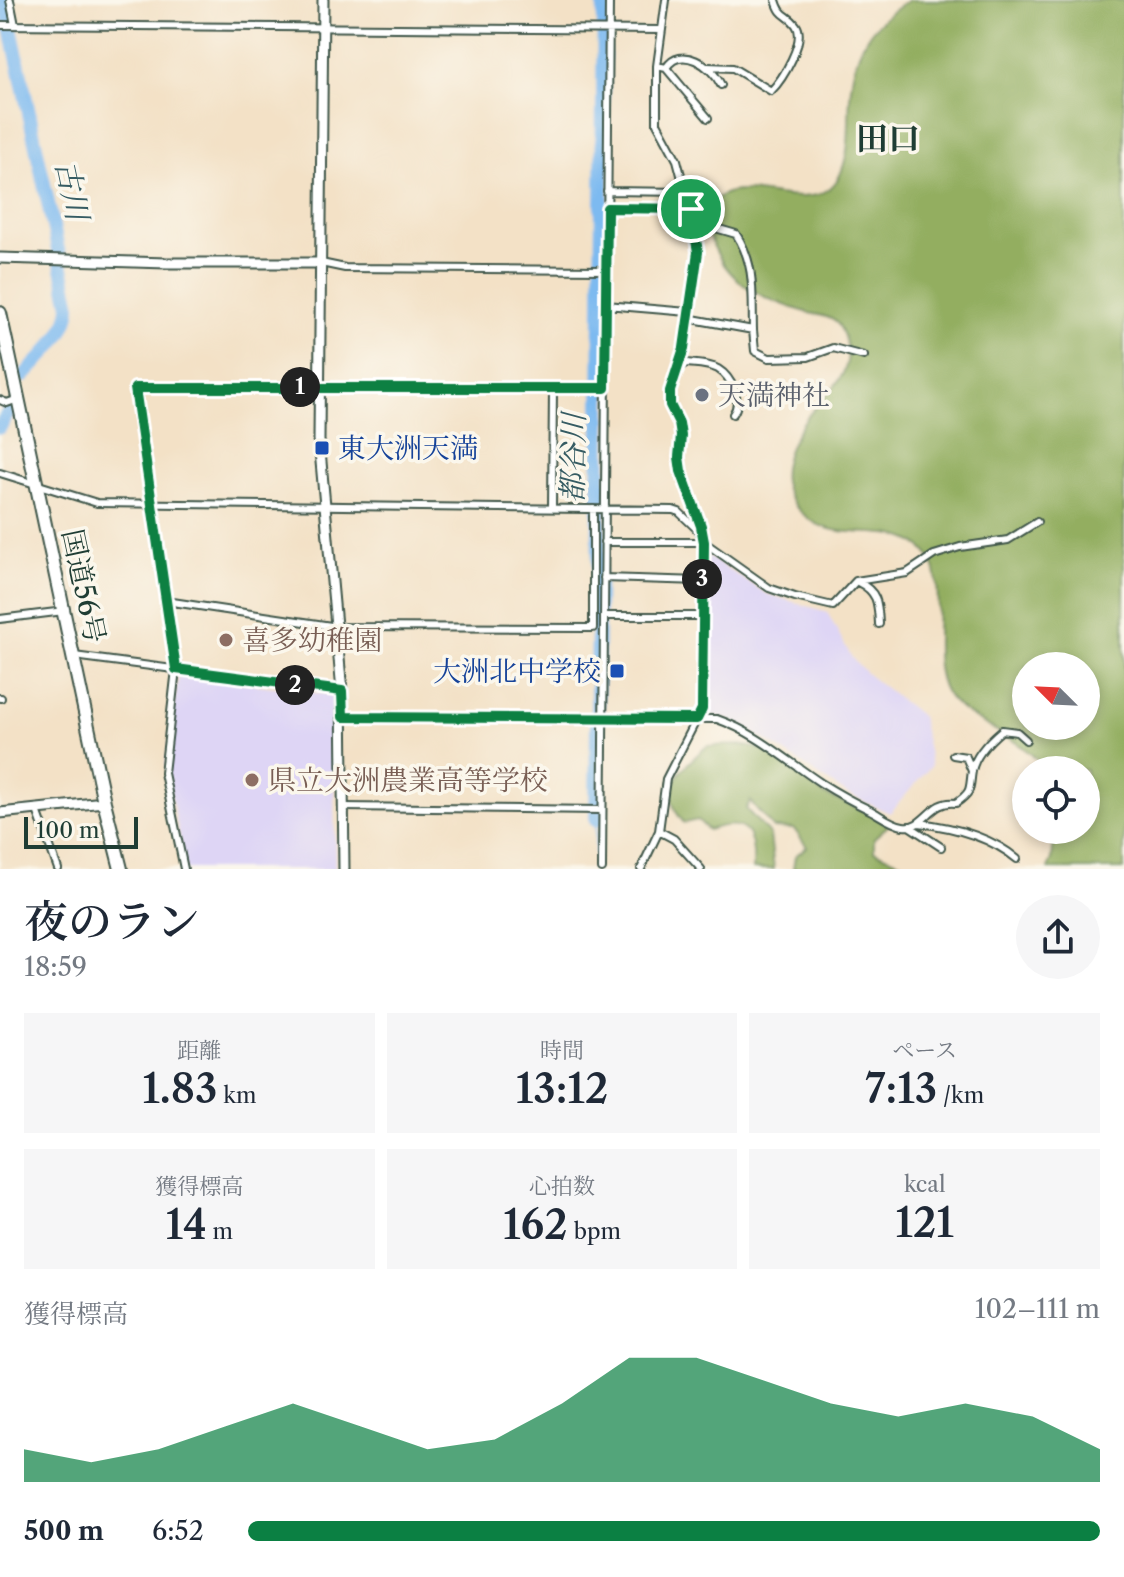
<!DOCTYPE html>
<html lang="ja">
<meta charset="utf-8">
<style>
:root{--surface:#fff;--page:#f6f6f7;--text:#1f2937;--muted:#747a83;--accent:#0b8043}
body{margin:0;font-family:"Libre Caslon Text","Noto Serif JP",serif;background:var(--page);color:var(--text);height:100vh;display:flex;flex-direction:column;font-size:30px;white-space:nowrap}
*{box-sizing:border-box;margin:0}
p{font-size:26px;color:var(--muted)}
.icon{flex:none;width:44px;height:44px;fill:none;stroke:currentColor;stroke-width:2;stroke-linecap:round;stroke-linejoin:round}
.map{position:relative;height:869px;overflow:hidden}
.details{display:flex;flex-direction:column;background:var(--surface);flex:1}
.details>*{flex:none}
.needle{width:52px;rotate:294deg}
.buttons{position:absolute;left:1012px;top:652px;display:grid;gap:16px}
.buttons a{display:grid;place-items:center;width:88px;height:88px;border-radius:50%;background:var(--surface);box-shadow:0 4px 12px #0003;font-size:40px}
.scale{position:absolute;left:24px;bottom:20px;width:114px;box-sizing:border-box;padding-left:8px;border:4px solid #1f3d34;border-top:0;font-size:22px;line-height:28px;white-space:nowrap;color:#1f3d34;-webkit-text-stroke:6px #fbf7ec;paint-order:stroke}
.pin{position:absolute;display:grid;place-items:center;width:68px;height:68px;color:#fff;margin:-34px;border:4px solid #fff;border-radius:50%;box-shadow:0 2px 8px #0007}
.km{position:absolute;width:40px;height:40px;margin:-20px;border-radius:50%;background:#222;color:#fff;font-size:22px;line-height:40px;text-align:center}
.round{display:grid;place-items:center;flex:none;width:84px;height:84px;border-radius:42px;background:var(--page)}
.head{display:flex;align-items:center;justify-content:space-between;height:136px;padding:0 24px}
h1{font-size:44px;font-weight:600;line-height:60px}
.metrics{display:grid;grid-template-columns:repeat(3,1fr);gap:12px;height:136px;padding:8px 24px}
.metrics div{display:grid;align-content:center;border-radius:0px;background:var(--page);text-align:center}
.metrics b{font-size:40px;font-weight:600}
.metrics small{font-size:22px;font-weight:400}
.metrics p{font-size:22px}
.chart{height:224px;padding:16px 24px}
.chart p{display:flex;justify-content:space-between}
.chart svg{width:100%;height:144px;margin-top:8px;fill:var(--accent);opacity:.7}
ul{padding:0 24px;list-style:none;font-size:26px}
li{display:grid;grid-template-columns:128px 96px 1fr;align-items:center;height:60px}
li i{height:20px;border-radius:10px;background:var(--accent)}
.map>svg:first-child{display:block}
</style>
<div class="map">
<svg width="1124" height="869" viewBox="0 0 1124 869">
<rect width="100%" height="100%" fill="#fbf7ec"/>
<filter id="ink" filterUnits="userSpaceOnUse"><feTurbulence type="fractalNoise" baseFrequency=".0125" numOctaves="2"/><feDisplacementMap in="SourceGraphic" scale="16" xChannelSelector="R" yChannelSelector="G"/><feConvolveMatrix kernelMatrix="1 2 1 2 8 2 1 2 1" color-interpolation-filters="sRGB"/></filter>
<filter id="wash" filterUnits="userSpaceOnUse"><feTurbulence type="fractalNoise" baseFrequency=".006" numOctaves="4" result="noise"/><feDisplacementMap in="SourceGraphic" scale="32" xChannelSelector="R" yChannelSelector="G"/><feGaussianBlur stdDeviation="1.8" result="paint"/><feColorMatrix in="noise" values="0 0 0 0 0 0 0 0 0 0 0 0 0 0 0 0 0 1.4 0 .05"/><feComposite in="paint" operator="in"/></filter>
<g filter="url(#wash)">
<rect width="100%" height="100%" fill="#f3e1c6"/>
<!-- built -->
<path fill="#ded5f5" d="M 707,556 L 767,594 L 827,612 L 852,658 L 867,674 L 921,716 L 931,766 L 890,813 L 847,794 L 766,740 L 728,719 L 705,713 Z
M 179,674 L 333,695 L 335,869 L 186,869 L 165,765 Z"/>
<!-- forest -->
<path fill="#93ae60" stroke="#59764a" stroke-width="2" fill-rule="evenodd" d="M 909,0 L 1124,0 L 1124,869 L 1048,869 L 1052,859 L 1055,830 L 1086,830 L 1086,770 L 1045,770 C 1023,735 963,722 946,693 C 923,654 955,574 921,547 C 896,527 862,536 834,530 C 811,526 788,505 784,482 C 781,461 793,437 805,420 C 822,395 858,376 845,339 C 843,334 841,327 837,323 C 830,316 818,315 809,313 C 769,301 732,288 714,247 C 710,238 704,228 706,218 C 721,153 819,235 842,170 C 851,146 848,122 850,98 C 853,50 868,25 909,0 ZM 1026,666 L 1086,666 L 1086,726 L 1026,726 Z
M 741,745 L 766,750 L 825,795 L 858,808 L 889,825 L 874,838 L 874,851 L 918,869 L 793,869 L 795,856 L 807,847 L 794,829 L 773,828 L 750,801 L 746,809 L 770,835 L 774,869 L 753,869 C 755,833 747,817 708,830 L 698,820 L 684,823 C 655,788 681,770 707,746 Z"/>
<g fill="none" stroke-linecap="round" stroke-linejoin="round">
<!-- stream -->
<path stroke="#7dbaf0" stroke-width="2" d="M 595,869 L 596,820"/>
<!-- river -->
<path stroke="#7dbaf0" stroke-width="14" d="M 5,0 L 70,306 C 69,334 42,356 24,376
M 0,427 L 10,409
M 596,820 L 604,0"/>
</g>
</g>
<g filter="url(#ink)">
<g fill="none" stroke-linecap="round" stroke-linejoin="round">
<defs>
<path id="street" d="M 10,0 L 15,25
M 0,25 L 662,30
M 657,66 L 666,68 L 708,118
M 708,67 L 733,68 L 771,91 C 782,80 807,40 796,25 C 787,13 781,18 776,0
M 666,68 C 681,44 712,66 721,85
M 607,191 L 686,192
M 607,208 L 691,209
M 695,222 L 736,234 C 756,265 752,294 753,330
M 321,263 L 345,268 L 606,270
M 606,305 L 688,312
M 687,318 L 753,330 L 755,351 L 769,358 L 808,357 L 833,348 L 864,356
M 681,366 L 686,363 C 695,364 709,364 718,369 C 731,377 743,401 733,414
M 0,400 L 7,403 L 18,399
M 0,473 L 97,503 L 673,510 L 679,512 L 702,534
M 552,508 L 553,388
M 604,542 L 704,542 L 769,588 L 795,597 L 833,606 L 856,581 L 907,573 L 934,555 L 960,547 L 1008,540 L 1037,522
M 604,578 L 702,581
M 858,582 C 878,592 878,603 879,624
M 166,601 L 338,627 L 593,628 L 593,509
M 604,616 L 701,616
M 0,619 L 64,611
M 74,656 L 342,691
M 0,698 L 1,698
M 343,717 L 717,719 C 757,733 786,760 821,783 C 837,793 853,802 870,810 C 880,815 891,824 903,826 C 925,830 930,799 956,803 C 973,791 969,789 972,771 C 975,755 990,740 1002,730 L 1017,732 L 1026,740
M 953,755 L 966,757 L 972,771
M 343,807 L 602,810
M 37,810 L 58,869
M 919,823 C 953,827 991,837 1017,859
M 909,826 L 941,847
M 659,831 L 674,839 L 701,869
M 184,869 L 164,773 L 176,669 L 135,388 L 605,388
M 602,869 L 609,0
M 641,869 L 659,831 L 666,779 L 702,709 L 704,542 L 701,526 L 681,471 L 679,457 L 681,436 L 679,423 L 670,405 L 670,391 L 684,348 L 698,239 L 677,160 L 657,123 L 657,66 L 666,0"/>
<path id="secondary" d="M 323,0 L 319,440 L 342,691 L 344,869
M 0,258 L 167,263 L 321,263
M 0,813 L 104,802"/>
<path id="highway" d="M 0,313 L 104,802 L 121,869"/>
</defs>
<!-- street casing -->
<use href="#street" stroke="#3f564a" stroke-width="10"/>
<!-- secondary casing -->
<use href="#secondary" stroke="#3f564a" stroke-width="13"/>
<!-- highway casing -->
<use href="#highway" stroke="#3f564a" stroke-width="16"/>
<!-- street -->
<use href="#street" stroke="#fff" stroke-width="6"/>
<!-- secondary -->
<use href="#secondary" stroke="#fff" stroke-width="9"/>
<!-- highway -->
<use href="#highway" stroke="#fff" stroke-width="12"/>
</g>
</g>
<g fill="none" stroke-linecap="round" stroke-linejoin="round" filter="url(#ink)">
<defs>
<path id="route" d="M 607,208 L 691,209 L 698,252 L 684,348 L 670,391 L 670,405 L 679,423 L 681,436 L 679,457 L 681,471 L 701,526 L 704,542 L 702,709 L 697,719 L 343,717 L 342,691 L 176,669 L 135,388 L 605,388 Z"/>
</defs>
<!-- route casing -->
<use href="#route" stroke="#fff" stroke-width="16"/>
<!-- route -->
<use href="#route" stroke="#0b8043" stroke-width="10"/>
</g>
<!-- markers -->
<circle fill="#6b7280" stroke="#fbf7ec" stroke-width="3" cx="702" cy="395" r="8"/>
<g fill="#1a4fb4" stroke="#fbf7ec" stroke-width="3">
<rect x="314" y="440" width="16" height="16" rx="4"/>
<rect x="609" y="663" width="16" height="16" rx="4"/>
</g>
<g fill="#8d6e63" stroke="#fbf7ec" stroke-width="3">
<circle cx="226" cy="640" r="8"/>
<circle cx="252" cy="780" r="8"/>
</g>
<g text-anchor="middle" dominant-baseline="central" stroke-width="7" stroke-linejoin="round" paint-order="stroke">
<!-- worship labels -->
<g font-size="28" fill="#5b616d" stroke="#fbf7ec" text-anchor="start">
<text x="718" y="395">天満神社</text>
</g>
<!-- transit labels -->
<g font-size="28" fill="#164399" stroke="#fbf7ec" text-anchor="start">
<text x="338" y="448">東大洲天満</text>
<text x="601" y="671" text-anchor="end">大洲北中学校</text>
</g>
<!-- street labels -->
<g font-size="28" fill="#1f3d34" stroke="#fbf7ec">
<text transform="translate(84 586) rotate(78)">国道56号</text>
</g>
<!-- education labels -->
<g font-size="28" fill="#785e54" stroke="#fbf7ec" text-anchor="start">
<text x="242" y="640">喜多幼稚園</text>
<text x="268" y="780">県立大洲農業高等学校</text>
</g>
<!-- water labels -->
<g font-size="30" font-style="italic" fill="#365c63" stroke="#fbf7ec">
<text transform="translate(72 190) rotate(78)">古川</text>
<text transform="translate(573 458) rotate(-89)">都谷川</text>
</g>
<!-- quarter labels -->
<g font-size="32" font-weight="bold" fill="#1f3d34" stroke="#fbf7ec">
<text x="888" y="138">田口</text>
</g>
</g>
</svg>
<div class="buttons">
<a><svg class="needle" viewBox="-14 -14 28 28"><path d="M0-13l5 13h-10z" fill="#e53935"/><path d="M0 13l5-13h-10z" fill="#747a83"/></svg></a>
<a><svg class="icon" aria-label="locate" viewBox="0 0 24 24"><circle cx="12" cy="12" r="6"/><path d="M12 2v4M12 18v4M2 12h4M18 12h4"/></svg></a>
</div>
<div class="scale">100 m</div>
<div class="pin" style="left:691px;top:209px;background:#1e9e55"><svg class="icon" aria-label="arrive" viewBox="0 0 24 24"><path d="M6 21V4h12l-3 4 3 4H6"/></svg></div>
<b class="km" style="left:300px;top:387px">1</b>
<b class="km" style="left:295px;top:685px">2</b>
<b class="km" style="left:702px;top:579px">3</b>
</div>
<section class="details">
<div class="head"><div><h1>夜のラン</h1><p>18:59</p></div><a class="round"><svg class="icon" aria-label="share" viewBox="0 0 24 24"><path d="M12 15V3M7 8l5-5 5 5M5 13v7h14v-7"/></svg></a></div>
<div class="metrics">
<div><p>距離</p><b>1.83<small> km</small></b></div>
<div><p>時間</p><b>13:12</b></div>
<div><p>ペース</p><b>7:13<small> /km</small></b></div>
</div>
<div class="metrics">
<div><p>獲得標高</p><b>14<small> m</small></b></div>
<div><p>心拍数</p><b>162<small> bpm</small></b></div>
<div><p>kcal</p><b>121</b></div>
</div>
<div class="chart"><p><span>獲得標高</span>102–111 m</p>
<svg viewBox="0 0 160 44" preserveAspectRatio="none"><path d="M0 44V34L10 38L20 34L30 27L40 20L50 27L60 34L70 31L80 20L90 6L100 6L110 13L120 20L130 24L140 20L150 24L160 34V44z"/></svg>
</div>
<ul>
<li><b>500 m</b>6:52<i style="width:100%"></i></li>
</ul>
</section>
